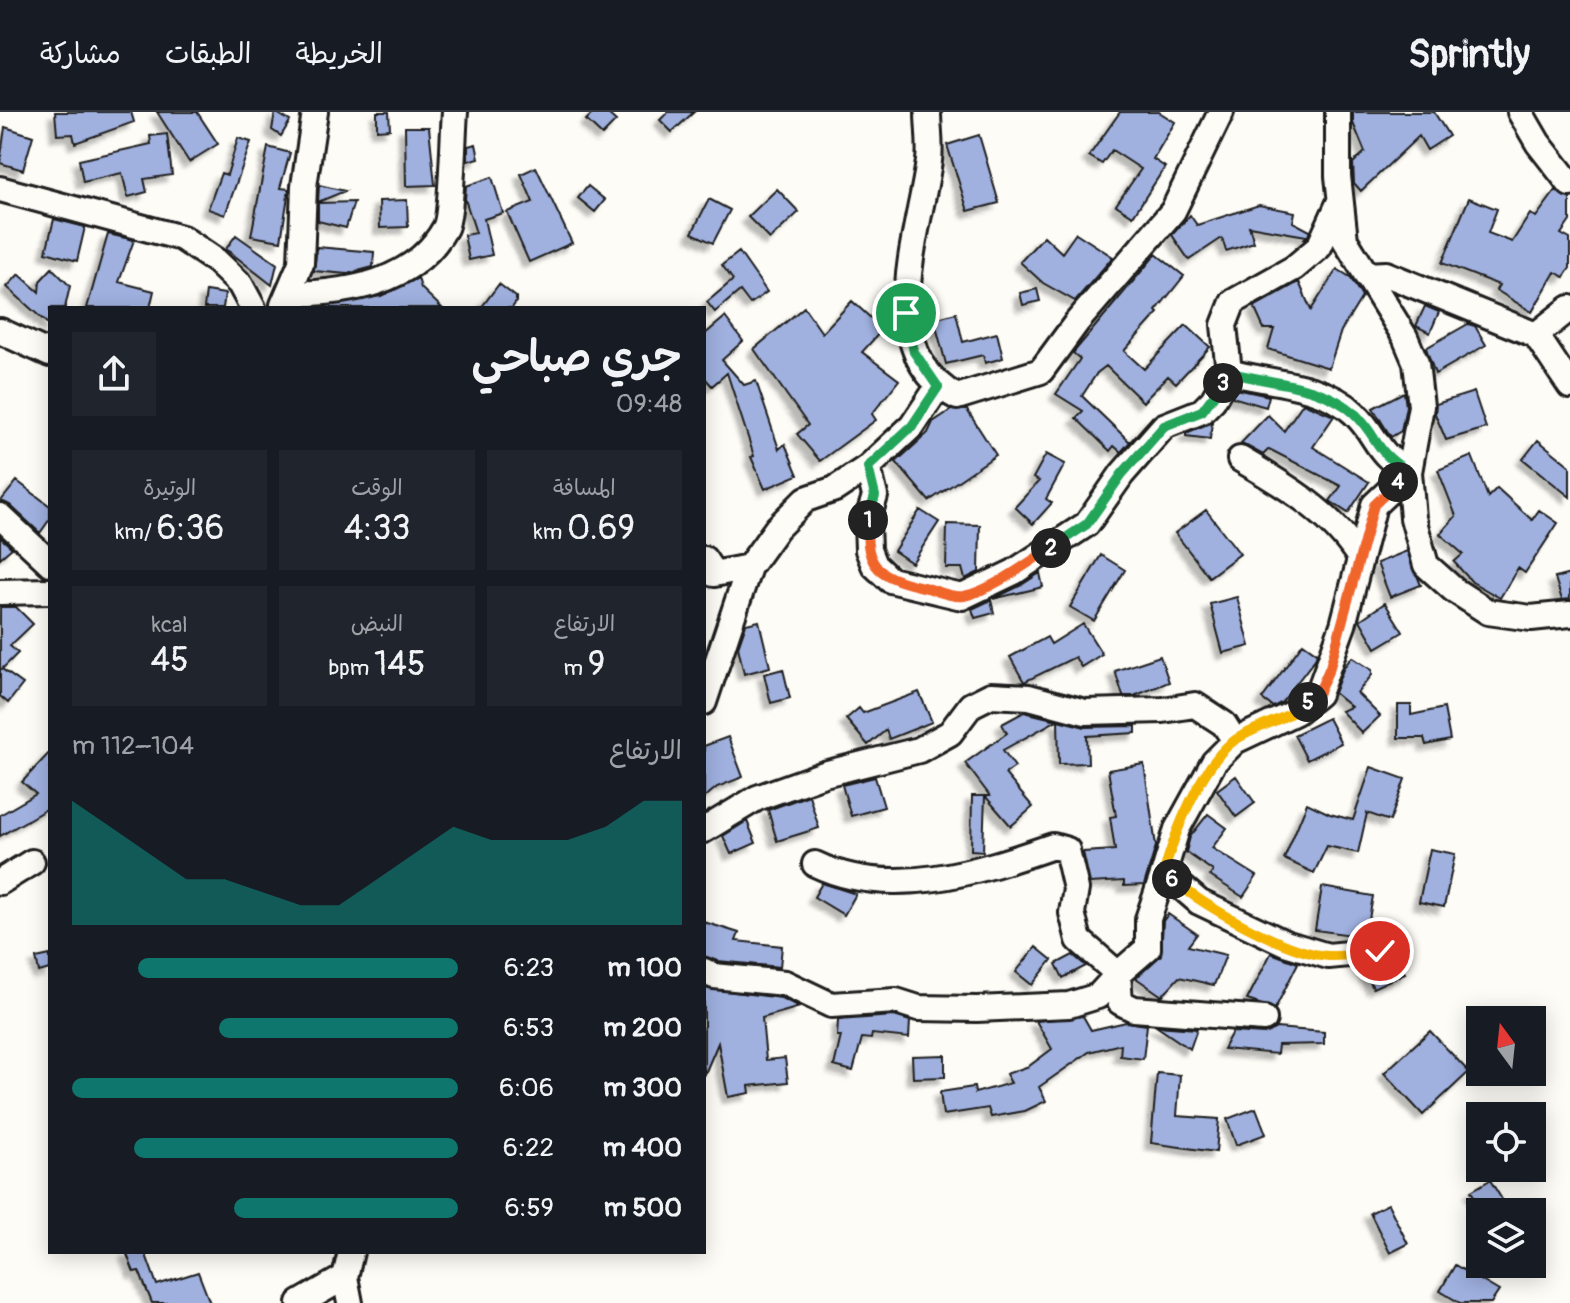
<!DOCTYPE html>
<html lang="ar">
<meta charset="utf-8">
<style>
:root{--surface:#171b24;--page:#20242c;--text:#f1f3f6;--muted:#9ea1a6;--line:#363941;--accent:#0f766e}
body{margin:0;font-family:Pangolin,"Playpen Sans Arabic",sans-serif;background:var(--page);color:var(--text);direction:rtl;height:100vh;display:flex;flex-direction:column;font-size:30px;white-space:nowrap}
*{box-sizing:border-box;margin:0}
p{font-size:26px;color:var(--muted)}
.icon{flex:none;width:44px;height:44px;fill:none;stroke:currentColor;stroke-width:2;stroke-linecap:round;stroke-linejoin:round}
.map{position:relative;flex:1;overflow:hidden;direction:ltr}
.sheet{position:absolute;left:48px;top:194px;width:658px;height:948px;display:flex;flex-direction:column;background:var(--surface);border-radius:0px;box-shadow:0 4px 20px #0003;direction:rtl}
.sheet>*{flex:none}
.needle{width:52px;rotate:345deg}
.controls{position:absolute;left:1466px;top:894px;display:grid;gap:16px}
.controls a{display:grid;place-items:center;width:80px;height:80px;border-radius:0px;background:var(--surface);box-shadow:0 4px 20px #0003;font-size:40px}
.pin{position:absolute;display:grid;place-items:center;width:68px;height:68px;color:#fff;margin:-34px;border:4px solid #fff;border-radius:50%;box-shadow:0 2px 8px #0007}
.km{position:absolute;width:40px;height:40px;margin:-20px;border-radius:50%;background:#222;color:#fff;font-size:22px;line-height:40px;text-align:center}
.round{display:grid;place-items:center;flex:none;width:84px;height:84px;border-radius:0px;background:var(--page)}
.head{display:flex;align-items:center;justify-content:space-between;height:136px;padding:0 24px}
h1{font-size:44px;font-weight:600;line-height:60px}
.metrics{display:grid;grid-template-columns:repeat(3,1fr);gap:12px;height:136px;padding:8px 24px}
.metrics div{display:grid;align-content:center;border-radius:0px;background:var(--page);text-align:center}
.metrics b{font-size:34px;font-weight:600}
.metrics small{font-size:22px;font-weight:400}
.metrics p{font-size:22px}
.chart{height:224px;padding:16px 24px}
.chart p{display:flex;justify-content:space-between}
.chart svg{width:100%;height:144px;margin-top:8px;fill:var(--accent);opacity:.7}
ul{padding:0 24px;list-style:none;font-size:26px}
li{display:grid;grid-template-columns:128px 96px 1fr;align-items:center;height:60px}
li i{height:20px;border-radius:10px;background:var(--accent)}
header{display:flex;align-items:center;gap:48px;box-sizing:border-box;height:112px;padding:0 40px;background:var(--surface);border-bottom:2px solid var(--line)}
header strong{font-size:38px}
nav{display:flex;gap:44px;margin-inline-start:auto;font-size:28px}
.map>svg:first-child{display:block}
</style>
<header>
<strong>Sprintly</strong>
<nav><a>الخريطة</a><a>الطبقات</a><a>مشاركة</a></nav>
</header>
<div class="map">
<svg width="1570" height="1191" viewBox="0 0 1570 1191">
<defs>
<filter id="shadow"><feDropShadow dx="-6" dy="6" stdDeviation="2" flood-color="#0004"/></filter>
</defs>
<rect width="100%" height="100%" fill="#fdfcf7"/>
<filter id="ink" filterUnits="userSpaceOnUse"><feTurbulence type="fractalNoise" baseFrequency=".0125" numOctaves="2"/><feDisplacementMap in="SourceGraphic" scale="16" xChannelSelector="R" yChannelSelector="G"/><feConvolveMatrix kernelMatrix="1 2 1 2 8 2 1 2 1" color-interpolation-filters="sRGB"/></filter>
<g filter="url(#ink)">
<!-- building -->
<path fill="#a0b1e0" stroke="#1c1c1c" stroke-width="2" filter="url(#shadow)" d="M 55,0 L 131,0 L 134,10 L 75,31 L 73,22 L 57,23 Z
M 157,0 L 197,0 L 218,32 L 189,50 Z
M 275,0 L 290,9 L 281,24 L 272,18 Z
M 377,0 L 389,0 L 390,17 L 377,18 Z
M 594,0 L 606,0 L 616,9 L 602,23 L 586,8 Z
M 668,0 L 694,0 L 672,20 L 660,8 Z
M 1120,0 L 1159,0 L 1175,10 L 1153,47 L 1165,55 L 1133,104 L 1116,93 L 1141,57 L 1112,38 L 1102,52 L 1089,44 Z
M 1353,0 L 1434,0 L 1449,24 L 1427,38 L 1419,24 L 1361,79 L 1354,71 L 1353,51 L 1365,40 L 1353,11 Z
M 5,15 L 33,24 L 23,58 L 0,51 Z
M 405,15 L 429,15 L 435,73 L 406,74 Z
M 167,22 L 172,63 L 144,67 L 147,80 L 128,85 L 122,61 L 83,70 L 79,48 L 151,32 L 150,24 Z
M 979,23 L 999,91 L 968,99 L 947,33 Z
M 238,26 L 251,30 L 225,103 L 208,97 L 221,61 L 227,63 Z
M 476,32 L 479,46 L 468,49 L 468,34 Z
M 268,35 L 290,41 L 280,76 L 289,77 L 281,129 L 251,124 Z
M 536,55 L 572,131 L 529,150 L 507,100 L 533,90 L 521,62 Z
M 492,65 L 503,101 L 484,107 L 492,143 L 469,148 L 464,123 L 476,121 L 465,87 L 466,74 Z
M 319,73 L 345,79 L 318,90 Z
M 588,74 L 605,88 L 595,100 L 578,86 Z
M 777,77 L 799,100 L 770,127 L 748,105 Z
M 1556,78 L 1570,87 L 1570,109 L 1561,122 L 1570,127 L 1570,156 L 1564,165 L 1555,160 L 1532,200 L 1496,178 L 1499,173 L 1442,151 L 1469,86 L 1497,97 L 1488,121 L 1512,130 L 1530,102 L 1536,105 Z
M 709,87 L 730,98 L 713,131 L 692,121 Z
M 407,88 L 408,115 L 380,116 L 379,89 Z
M 354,90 L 346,116 L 318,109 L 318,91 Z
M 1259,93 L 1295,100 L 1293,110 L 1310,119 L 1307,126 L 1303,128 L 1306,124 L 1249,114 L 1254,130 L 1226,139 L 1222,126 L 1189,148 L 1172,123 L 1190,103 L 1197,113 Z
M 54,107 L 85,115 L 77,149 L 46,140 Z
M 1076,121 L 1113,145 L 1075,189 L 1043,171 L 1020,150 L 1044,124 L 1062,141 Z
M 108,122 L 134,128 L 119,170 L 154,179 L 150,196 L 87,196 Z
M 236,123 L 277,152 L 272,173 L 226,137 Z
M 317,135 L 374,140 L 373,155 L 347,162 L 314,159 Z
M 739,140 L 767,180 L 750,192 L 740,179 L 715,200 L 707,190 L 733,168 L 722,153 Z
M 1156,142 L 1184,164 L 1156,199 L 1158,201 L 1124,239 L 1144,257 L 1186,213 L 1210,235 L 1176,271 L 1168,264 L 1143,290 L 1106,254 L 1097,261 L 1082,284 L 1130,330 L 1153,304 L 1121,340 L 1114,334 L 1110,339 L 1076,306 L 1083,299 L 1056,282 L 1080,247 L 1073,241 Z
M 52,156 L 70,174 L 65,196 L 50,196 L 50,214 L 7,175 L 19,162 L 39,180 L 40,169 Z
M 1337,157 L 1350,165 L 1362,185 L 1341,219 L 1329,256 L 1268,237 L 1274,217 L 1264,217 L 1254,195 L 1299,170 L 1311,198 Z
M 418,166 L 421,176 L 442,196 L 314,196 L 381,184 Z
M 499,172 L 516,185 L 516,190 L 512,196 L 481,196 Z
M 1037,177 L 1040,189 L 1023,193 L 1020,181 Z
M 206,179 L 225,182 L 223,196 L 204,196 Z
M 852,189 L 883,217 L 862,240 L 899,268 L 872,302 L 876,308 L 820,349 L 797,322 L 808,313 L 754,237 L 804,195 L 822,221 Z
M 1425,194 L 1439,200 L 1430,221 L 1416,214 Z
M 956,201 L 963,230 L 997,221 L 1003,246 L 985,251 L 983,243 L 946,252 L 934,207 Z
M 725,205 L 743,229 L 722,248 L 744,273 L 756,269 L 779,337 L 785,332 L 798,363 L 765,377 L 751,345 L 754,344 L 727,261 L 712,274 L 704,265 L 704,223 Z
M 1468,212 L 1475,214 L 1486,233 L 1435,262 L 1426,236 Z
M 1236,277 L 1269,284 L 1266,295 L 1232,285 Z
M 1404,280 L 1406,294 L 1401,319 L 1391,325 L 1373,296 Z
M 1474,280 L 1486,316 L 1446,328 L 1435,302 L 1436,292 Z
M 1303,291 L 1334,304 L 1313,335 L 1369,370 L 1348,401 L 1330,389 L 1341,374 L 1269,337 L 1263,343 L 1241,331 L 1268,303 L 1284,319 Z
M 951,298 L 967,298 L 996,343 L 929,389 L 896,350 L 928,321 L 933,310 Z
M 1212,310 L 1210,327 L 1186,324 L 1186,321 Z
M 1538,328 L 1570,354 L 1570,385 L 1523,347 Z
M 1046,342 L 1065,352 L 1046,387 L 1052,391 L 1033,412 L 1015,395 L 1039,369 L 1033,366 Z
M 1472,344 L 1488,385 L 1497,376 L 1532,408 L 1539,398 L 1558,411 L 1525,461 L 1518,456 L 1500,486 L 1472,470 L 1454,450 L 1463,442 L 1440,422 L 1456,404 L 1438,358 Z
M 17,369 L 50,394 L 50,407 L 40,421 L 10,393 L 1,389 Z
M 920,398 L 939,410 L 912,451 L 894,439 Z
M 1206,398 L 1240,442 L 1209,465 L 1175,421 Z
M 947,412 L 980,413 L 979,460 L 965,467 L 962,456 L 946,456 Z
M 0,425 L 12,436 L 0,446 Z
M 1407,439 L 1421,473 L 1390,485 L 1377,451 Z
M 1101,443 L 1125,458 L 1094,509 L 1070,495 Z
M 1040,461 L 1043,475 L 993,487 L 1020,474 Z
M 1570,462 L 1570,487 L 1562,488 L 1555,466 Z
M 1237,485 L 1250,534 L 1223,541 L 1210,492 Z
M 991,488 L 994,501 L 975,506 L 972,497 Z
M 1385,491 L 1403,520 L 1376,536 L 1360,508 Z
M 0,495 L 16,495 L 33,512 L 10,534 L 18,541 L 2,557 L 23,572 L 8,591 L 0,584 Z
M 759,509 L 770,555 L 744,562 L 738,535 L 746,512 Z
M 1083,512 L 1102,542 L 1081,555 L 1075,545 L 1024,570 L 1010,545 L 1047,525 L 1051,532 Z
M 1303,531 L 1317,541 L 1315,547 L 1282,590 L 1273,595 L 1262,587 Z
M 1160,544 L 1169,570 L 1134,584 L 1123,584 L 1115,559 Z
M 1352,545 L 1372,558 L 1372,563 L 1357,581 L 1380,604 L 1362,621 L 1341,599 L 1351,595 L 1334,581 L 1344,555 Z
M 783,557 L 790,586 L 771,591 L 764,562 Z
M 919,580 L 932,610 L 889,627 L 886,618 L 868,633 L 846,607 L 859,596 L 863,601 Z
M 1398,593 L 1411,593 L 1411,603 L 1444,596 L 1450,628 L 1426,633 L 1424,626 L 1398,626 Z
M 1024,600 L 1057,608 L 1003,638 L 1015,655 L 1005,662 L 1033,695 L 1011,714 L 985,684 L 990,684 L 965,651 L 1007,621 L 1002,612 Z
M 1328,606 L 1341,631 L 1307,648 L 1294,623 Z
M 1058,608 L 1085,615 L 1136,614 L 1136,621 L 1087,624 L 1088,651 L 1059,652 Z
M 728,625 L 743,665 L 717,675 L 704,686 L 704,634 Z
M 50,640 L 50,695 L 0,724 L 0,703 L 36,682 L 22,670 Z
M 1144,652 L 1156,734 L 1144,773 L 1124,774 L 1124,769 L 1090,771 L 1083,740 L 1115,738 L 1110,705 L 1116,704 L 1108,658 Z
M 1371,655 L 1405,667 L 1390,709 L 1367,701 L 1358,741 L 1327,734 L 1314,761 L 1284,747 L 1307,691 L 1330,702 L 1353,708 Z
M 1236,664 L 1255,691 L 1236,705 L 1217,678 Z
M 875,665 L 884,695 L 851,704 L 842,673 Z
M 809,683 L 819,716 L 777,729 L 768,698 Z
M 972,684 L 985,684 L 983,739 L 971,738 Z
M 1208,702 L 1227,716 L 1212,736 L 1257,764 L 1243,785 L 1210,764 L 1213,759 L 1186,740 L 1190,725 Z
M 747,709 L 756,731 L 731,742 L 723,724 Z
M 1430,737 L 1455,742 L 1444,795 L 1419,790 Z
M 822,771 L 856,782 L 844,803 L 814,785 Z
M 1322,775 L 1373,784 L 1366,825 L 1315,818 Z
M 1168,802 L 1197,822 L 1188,834 L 1226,843 L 1214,873 L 1179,865 L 1162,884 L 1136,866 L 1161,843 L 1163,809 Z
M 704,810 L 739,821 L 736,829 L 782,834 L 780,855 L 718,849 L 704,844 Z
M 1036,835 L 1052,848 L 1032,873 L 1016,860 Z
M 1395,839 L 1405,861 L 1373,876 L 1363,856 L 1388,852 Z
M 1271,841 L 1298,851 L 1275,897 L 1247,888 Z
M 50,843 L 50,857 L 39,860 L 36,846 Z
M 1073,843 L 1086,854 L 1063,866 L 1056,852 Z
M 704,876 L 781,886 L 800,895 L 762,906 L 766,948 L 785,946 L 788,970 L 749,974 L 750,981 L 728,985 L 718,931 L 704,964 Z
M 894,904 L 910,909 L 909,926 L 872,922 L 871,927 L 862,926 L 853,959 L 834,954 L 841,924 L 837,924 L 838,908 Z
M 1083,904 L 1091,918 L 1126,910 L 1147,913 L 1143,947 L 1120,944 L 1121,932 L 1089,940 L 1039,975 L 1046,989 L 1025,999 L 991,1005 L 988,996 L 943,1003 L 940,980 L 974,975 L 975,981 L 1011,971 L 1006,962 L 1029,954 L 1052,937 L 1036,909 Z
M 1156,914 L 1197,917 L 1190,937 Z
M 1276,916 L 1324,920 L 1324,932 L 1278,933 L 1277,942 L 1223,937 L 1232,920 L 1264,922 Z
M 1430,919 L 1469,960 L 1423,1003 L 1384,961 Z
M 945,943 L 945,965 L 913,966 L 912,944 Z
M 1157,961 L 1180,963 L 1177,1004 L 1219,1007 L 1216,1040 L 1151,1031 Z
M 1256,996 L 1266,1022 L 1236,1033 L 1227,1007 Z
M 1490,1068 L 1506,1094 L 1496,1100 L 1483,1100 L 1471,1079 Z
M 1388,1092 L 1408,1132 L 1390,1141 L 1370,1101 Z
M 126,1140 L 145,1140 L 157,1173 L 198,1160 L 210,1191 L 152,1191 L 139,1159 L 134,1160 Z
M 1455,1153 L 1499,1179 L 1491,1191 L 1460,1191 L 1440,1179 Z"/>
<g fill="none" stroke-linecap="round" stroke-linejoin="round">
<defs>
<path id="minor" d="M 928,0 C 928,16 931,33 929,49 C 919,123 873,240 957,285 L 1041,259 L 1077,210 L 1173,99 L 1221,0
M 1338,0 L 1338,64 L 1345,128 L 1405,225 L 1416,251 L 1421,294 L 1409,360 L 1413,406 L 1426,453 L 1454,478 L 1488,500 L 1531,506 L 1570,502
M 1520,0 L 1538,31 L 1570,72
M 0,77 L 182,126 L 216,149 L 240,172 L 253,196
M 1340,89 L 1319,135 L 1294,156 L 1233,190 L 1224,213 L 1229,260 C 1268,271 1323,271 1354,301 C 1379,325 1373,339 1409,360 L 1374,393 L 1343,513 L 1318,582 L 1296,600 L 1235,629 L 1214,650 L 1177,717 L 1164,760 L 1199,790 L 1285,831 L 1328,844 L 1380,839
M 1366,163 L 1386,162 L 1536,223 L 1570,274
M 290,182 C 347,181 414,172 445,116 C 452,104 453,21 455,0
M 283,193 L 301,151 L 304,74 L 315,0
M 0,219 L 50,242
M 1536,223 L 1570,196
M 1240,347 C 1285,373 1332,401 1360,446
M 868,355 L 875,384 L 867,410 L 868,438 L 874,453 L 890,468 L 962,485 L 1014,460 L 1087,412 L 1122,362 L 1164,314 L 1202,299 L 1213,288 L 1229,260
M 0,404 L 50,451
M 704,447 L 714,462 L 749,455
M 0,480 L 50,479
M 704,590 L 749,455 L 777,416 L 806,387 L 835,377 L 868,355 L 912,314 L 938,275
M 704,718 L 757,686 L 824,662 L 919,638 L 950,621 L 971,593 L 991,583 L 1029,585 L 1085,600 L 1163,598 L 1195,593 L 1224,612 L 1235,629
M 1164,760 L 1148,807 L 1148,836 L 1118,862 L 1120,890 L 1134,897 L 1264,907
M 0,770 L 32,750
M 704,859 L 714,864 L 785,871 L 831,893 L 896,889 L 918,896 L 977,897 L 1069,893 L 1098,884 L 1118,862 L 1079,828 L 1072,801 L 1076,777 L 1067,738 L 1053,734 C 978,760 890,788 815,752
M 300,1191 L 345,1165
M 350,1191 L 345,1165 L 351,1140"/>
</defs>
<!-- minor casing -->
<use href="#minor" stroke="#1c1c1c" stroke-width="30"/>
<!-- minor -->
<use href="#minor" stroke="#fdfcf7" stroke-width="24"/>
</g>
</g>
<g fill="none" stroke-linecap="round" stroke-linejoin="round" filter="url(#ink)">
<defs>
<path id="split-1" d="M 868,408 L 875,384 L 868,355 L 912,314 L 938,275 L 914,240 L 906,201"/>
<path id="split-2" d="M 868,408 C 863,459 883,466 927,476 C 937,479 954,486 964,484 C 990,479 1028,451 1051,436"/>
<path id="split-3" d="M 1051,436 L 1087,412 L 1122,362 L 1164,314 L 1202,299 L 1223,271"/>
<path id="split-4" d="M 1223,271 L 1229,260 C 1269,272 1322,271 1354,301 C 1379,325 1373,339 1409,360 L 1398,370"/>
<path id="split-5" d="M 1308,590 L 1318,582 L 1330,555 L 1374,393 L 1398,370"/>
<path id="split-6" d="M 1172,767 L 1164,760 C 1174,722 1202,651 1235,628 C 1258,613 1286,608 1308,590"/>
<path id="split-7" d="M 1172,767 C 1203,794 1288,842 1329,844 C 1346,845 1364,840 1380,839"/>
</defs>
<!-- split-1 casing -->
<use href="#split-1" stroke="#fff" stroke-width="16"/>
<!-- split-2 casing -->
<use href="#split-2" stroke="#fff" stroke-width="16"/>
<!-- split-3 casing -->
<use href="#split-3" stroke="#fff" stroke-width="16"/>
<!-- split-4 casing -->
<use href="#split-4" stroke="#fff" stroke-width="16"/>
<!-- split-5 casing -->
<use href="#split-5" stroke="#fff" stroke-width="16"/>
<!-- split-6 casing -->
<use href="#split-6" stroke="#fff" stroke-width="16"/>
<!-- split-7 casing -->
<use href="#split-7" stroke="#fff" stroke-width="16"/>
<!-- split-1 -->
<use href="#split-1" stroke="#22a559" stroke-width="10"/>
<!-- split-2 -->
<use href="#split-2" stroke="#f0652b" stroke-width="10"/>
<!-- split-3 -->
<use href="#split-3" stroke="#22a559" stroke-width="10"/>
<!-- split-4 -->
<use href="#split-4" stroke="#22a559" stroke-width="10"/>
<!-- split-5 -->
<use href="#split-5" stroke="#f0652b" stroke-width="10"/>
<!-- split-6 -->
<use href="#split-6" stroke="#f5b400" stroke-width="10"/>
<!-- split-7 -->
<use href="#split-7" stroke="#f5b400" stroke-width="10"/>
</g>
</svg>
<div class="controls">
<a><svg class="needle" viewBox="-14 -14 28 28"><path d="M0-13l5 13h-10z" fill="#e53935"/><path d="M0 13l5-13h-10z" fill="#9ea1a6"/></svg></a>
<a><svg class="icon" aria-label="locate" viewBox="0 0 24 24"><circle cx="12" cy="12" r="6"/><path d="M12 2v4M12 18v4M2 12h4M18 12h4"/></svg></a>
<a><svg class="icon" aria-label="layers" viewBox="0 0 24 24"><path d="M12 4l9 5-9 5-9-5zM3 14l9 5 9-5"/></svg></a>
</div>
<div class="pin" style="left:906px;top:201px;background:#1e9e55"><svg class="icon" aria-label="arrive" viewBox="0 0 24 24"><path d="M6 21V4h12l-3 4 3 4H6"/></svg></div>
<div class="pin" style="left:1380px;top:839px;background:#d93025"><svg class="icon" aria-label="check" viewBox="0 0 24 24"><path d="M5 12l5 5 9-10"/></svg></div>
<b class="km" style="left:868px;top:408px">1</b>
<b class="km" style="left:1051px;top:436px">2</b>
<b class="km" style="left:1223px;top:271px">3</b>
<b class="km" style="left:1398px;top:370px">4</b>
<b class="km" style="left:1308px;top:590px">5</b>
<b class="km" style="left:1172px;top:767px">6</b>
<section class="sheet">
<div class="head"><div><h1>جري صباحي</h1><p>09:48</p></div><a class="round"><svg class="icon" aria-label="share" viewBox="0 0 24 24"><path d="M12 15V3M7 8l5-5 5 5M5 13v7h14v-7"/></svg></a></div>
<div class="metrics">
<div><p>المسافة</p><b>0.69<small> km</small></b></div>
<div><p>الوقت</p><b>4:33</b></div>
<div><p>الوتيرة</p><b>6:36<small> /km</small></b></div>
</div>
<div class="metrics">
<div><p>الارتفاع</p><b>9<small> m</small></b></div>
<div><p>النبض</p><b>145<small> bpm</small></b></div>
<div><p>kcal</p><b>45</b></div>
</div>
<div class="chart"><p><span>الارتفاع</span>104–112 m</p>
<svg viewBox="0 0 160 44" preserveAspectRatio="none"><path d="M0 44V6L10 14L20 22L30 30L40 30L50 34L60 38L70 38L80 30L90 22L100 14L110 18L120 18L130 18L140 14L150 6L160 6V44z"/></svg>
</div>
<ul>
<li><b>100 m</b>6:23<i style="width:83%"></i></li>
<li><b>200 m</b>6:53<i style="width:62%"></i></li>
<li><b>300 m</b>6:06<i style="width:100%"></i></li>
<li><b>400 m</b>6:22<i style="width:84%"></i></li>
<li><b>500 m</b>6:59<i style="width:58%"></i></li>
</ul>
</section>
</div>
